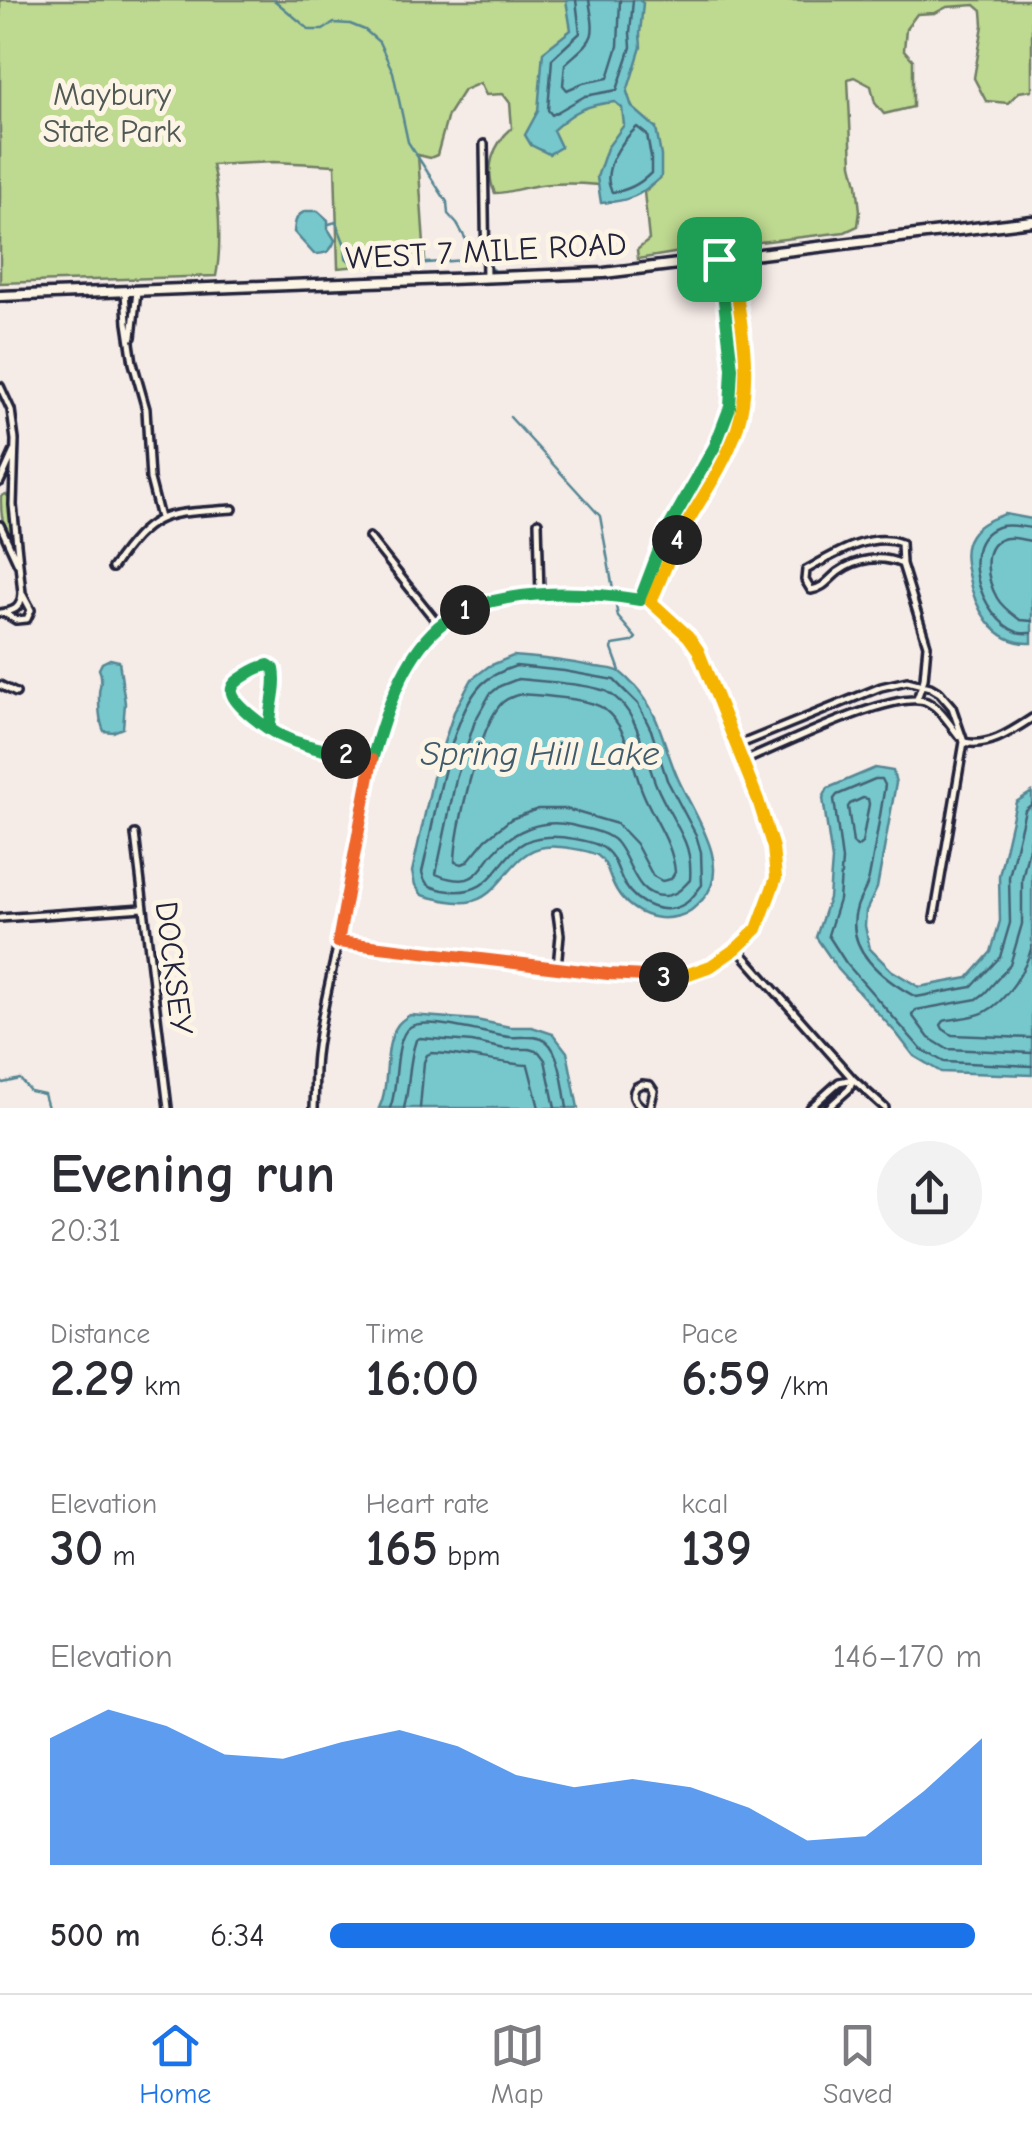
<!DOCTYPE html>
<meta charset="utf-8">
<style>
:root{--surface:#fff;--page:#f2f2f3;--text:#2b2b33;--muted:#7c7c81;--line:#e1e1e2;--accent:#1a73e8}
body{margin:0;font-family:"Comic Neue",sans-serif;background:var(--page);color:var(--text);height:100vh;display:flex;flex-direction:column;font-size:38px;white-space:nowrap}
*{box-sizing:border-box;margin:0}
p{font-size:32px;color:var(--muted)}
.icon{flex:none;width:55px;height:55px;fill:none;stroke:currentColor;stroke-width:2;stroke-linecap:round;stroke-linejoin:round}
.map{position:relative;height:1108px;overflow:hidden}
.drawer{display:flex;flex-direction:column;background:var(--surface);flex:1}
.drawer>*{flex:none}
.pin{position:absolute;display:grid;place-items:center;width:85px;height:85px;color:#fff;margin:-42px;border-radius:20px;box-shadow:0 5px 15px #0006}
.km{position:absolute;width:50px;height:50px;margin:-25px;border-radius:50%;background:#222;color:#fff;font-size:28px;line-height:50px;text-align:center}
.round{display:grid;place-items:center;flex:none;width:105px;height:105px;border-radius:52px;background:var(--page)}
.overview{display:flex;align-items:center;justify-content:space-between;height:170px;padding:0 50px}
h1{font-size:55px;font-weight:800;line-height:75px}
.stats{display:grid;grid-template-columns:repeat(3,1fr);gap:15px;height:170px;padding:10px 50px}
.stats div{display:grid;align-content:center}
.stats b{font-size:50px;font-weight:800}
.stats small{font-size:28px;font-weight:400}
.stats p{font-size:28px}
.chart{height:280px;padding:20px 50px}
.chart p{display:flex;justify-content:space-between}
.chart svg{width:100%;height:180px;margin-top:10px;fill:var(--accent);opacity:.7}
ul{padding:0 50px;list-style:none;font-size:32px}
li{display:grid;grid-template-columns:160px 120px 1fr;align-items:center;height:75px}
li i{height:25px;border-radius:12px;background:var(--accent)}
.dock{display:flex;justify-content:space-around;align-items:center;height:140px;border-top:2px solid var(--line);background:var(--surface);font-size:28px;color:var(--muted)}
.dock a{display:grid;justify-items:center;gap:5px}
.dock .current{color:var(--accent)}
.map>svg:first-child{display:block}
</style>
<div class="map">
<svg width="1032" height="1108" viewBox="0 0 1032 1108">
<rect width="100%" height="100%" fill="#f5ebe7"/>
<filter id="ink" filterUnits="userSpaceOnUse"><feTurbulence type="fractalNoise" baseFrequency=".01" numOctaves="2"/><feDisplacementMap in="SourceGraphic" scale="20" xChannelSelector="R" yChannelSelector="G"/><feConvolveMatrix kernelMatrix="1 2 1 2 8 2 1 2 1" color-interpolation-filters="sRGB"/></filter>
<g filter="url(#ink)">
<!-- green -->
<path fill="#bed990" stroke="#707e66" stroke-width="2.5" d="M 0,0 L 1032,0 L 1032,90 L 1019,92 L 1008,103 L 986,101 L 974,78 L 983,25 L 982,11 L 975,5 L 947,7 L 935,13 L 917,14 L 906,29 L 904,50 L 913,60 L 913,107 L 884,114 L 875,103 L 871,86 L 854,77 L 848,79 L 852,164 L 857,184 L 860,211 L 858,226 L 845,232 L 692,250 L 638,259 L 637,250 L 649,240 L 644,192 L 659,179 L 597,177 L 599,185 C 575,183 552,182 529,187 C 517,189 508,193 495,193 C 484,170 493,144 512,128 L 510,103 L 503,94 L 486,95 L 480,83 L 464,90 L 448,115 L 437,155 L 430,158 L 418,155 L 425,260 L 338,268 L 335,165 L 274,162 L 212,165 C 219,192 222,247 216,276 L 0,283 Z
M 6,494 L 10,499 L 14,547 C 4,532 0,515 1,496 Z"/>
<!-- water -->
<path fill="#76c8cd" stroke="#548693" stroke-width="2.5" d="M 566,0 L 639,0 L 643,3 L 640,34 L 641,47 L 627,92 L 632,107 L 656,128 L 661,156 L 661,177 C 640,196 630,201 601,203 L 597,177 L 607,148 L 624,125 L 622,108 L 615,102 C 586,105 575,110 553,130 L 561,147 L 549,154 L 531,145 L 525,135 L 538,111 L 543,52 L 571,30 Z
M 306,211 L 318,211 L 328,220 L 328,229 L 335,240 C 331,252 326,254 314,254 L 294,232 C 295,221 296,215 306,211 Z
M 1005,514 L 1032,519 L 1032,643 C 993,645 974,607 968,574 C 965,560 963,547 971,535 C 979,523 992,519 1005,514 Z
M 513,656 C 541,658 568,661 596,667 C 603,668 612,668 618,671 C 624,674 630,682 635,686 C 659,712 663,743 676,774 C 689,808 735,865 703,899 C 695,907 690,913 679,916 C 650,924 623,908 612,881 C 608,872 606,861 597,855 C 588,850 555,845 545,847 C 509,851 502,899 467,902 C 452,903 436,899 422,895 L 415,885 L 412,872 L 434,773 L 454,712 L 472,679 L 489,666 Z
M 110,659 L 119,661 L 125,703 L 123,728 L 113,732 L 104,731 C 99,720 99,707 99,695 C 99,684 104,680 99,669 L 102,663 Z
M 875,768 L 893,771 L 896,783 L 877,888 L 866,911 L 865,926 L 870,949 L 891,970 L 919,987 L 968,978 L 991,952 L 1000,921 L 999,876 L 1016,802 L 1032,792 L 1032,1075 L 941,1072 L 914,1056 L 897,1034 L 838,969 L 816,937 L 829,898 L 832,860 L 823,798 L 828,788 Z
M 410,1015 L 476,1020 L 510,1027 L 532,1027 L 553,1034 L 567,1052 L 578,1108 L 379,1108 C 391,1083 382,1048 397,1026 C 400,1021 405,1018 410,1015 Z"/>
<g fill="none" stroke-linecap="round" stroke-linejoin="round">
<!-- shore -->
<path stroke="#446475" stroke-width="2.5" d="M 576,0 L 580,33 L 552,59 L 548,110 L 552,115 L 585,96 L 617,90 L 631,47 L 630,33 L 633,0
M 589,0 C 596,41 595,37 565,64 L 563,85 L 567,90 L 583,83 L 608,78 L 618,46 L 620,0
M 637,127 L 647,135 L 651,157 L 651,173 C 640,184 628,191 612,192 C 600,170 621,142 637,127 Z
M 1032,528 C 1022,527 1011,524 1001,526 C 953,539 981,619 1017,632 C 1021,634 1028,633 1032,633
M 1032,541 C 1021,540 1011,535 1000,540 C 980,549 988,582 997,598 C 1002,607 1012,614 1020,620 L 1032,621
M 516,666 L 564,671 L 614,680 L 638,704 L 651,730 L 667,780 L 696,835 L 701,852 L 702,885 C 697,891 692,899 686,903 C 665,917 637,905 625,885 C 617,872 616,854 600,846 C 587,840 562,836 547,837 C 494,838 506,901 443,890 C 429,887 425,885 422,872 C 434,825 448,718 482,684 C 491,675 504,670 516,666 Z
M 518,679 C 538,681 594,684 609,693 C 640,711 644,758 657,787 C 665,806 677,823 685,842 C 690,854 691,867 690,880 C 682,888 677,895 664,896 C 633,896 632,859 615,841 C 605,831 585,829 571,825 C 541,819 514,830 494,852 C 486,861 479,876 467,879 C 457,881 444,878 436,874 L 456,779 L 475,721 L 490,694 L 500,686 Z
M 521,694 C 540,696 590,698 604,709 C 630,729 631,765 643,793 C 654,820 673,843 675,872 L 671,879 L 662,881 L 653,876 L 636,844 L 617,824 L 566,809 L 538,809 L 511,819 L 486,839 L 467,862 L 462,864 L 455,862 C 455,830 479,730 500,705 C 505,699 513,696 521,694 Z
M 863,798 L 868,799 L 869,804 L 862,843 L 857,847 L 853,843 L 848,807 L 850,804 Z
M 1032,804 L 1025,810 L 1009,877 L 1010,923 L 1000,957 L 972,987 L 916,997 C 884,980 843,949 857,907 C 860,897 867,889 869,878 C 875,847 880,816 885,785 L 882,779 L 875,779 L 837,795 L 834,799 L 842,860 L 839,900 L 828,935 L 846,963 L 921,1049 L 944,1062 L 1032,1066
M 1032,834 L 1022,879 L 1022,924 L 1010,965 L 985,993 L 977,999 L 916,1010 L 912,1015 L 929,1038 L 947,1049 L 1032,1053
M 1032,946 C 1026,969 1008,1000 985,1012 C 973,1018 957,1018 944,1021 L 941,1025 L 943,1029 L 952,1035 L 1032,1038
M 390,1108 C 399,1089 393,1038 410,1027 C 428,1016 488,1035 509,1037 C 522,1038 536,1034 547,1042 C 560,1052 564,1091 567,1108
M 404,1108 C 410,1085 408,1063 416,1040 L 420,1038 L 472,1042 L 505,1049 L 529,1049 L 539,1052 L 545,1060 L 555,1108
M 420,1108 L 424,1062 L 427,1055 L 431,1053 C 464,1054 495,1063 528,1065 L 539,1108"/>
<!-- stream -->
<path stroke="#548693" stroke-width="2.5" d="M 274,0 L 310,30 L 323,30 L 334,23 L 350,24 L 365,30 L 379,42 L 393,72 L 408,142 L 447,202 L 448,214 L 457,224 L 474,253 L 495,271
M 329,224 L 336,222 L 345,245 L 346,258 L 353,264 L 415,264 L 476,259
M 510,417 L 600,516 L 618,617 L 636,638 L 632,642 L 613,645 L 612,649 L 620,671
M 0,1081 L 3,1083 L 20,1079 L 30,1091 L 44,1094 L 48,1108"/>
<defs>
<path id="street" d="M 484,144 L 486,278
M 125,291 L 127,323 L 133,363 L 146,409 L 150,479 L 160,518
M 132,337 L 137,291
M 0,386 L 11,410 L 15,440 L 13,505 L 22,593 C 21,609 14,611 0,613
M 0,482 L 14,451
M 538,522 L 540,595
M 0,525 L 18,564
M 369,537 L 439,625
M 902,564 C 881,555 857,558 838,572 C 828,580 824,588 811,590 L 805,580 L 806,570 C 833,555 870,531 901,543 L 902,564 L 927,645 L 924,679 L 917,699
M 112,568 C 153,509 165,514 233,509
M 640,599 L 665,533 L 715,446 L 730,407 L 732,368 L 719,259
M 651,602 C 658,583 665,562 674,544 C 700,497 738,452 744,397 C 750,351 737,302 731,257
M 6,614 L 16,620 L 27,619 L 31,610 L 23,595
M 0,685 L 16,693
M 270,729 C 269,709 278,687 274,669 L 268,665 C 259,667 253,670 246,675 C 240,679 230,684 232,693 C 235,706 267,729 279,735 C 307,749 342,753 372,760
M 964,742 C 988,748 1012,731 1032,718
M 736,746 L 881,687 L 907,681 L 930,687 L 940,693 L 952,707 L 964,742 L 934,918
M 744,761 C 779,747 896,688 927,702 C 941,709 950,725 959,736
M 135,834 L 168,1108
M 557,913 L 560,935 L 557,967
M 0,918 L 143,908
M 339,942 L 608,974 L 660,977 L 683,976 L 711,966 L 737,948 L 757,929 L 776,878 L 773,848 L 744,761 L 699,650 L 688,636 L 651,602
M 737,948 L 853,1079 L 885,1108
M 314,1108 C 315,1090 314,1072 316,1055 C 321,1010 334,965 343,920 C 357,842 376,670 443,623 C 499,584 587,591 651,602
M 643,1108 C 635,1102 630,1096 636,1087 L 642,1084 L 650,1085 L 654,1091 L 650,1108
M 810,1108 L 839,1082 L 853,1079
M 828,1108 L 849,1089 L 853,1079"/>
<path id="secondary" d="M 0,296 L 604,273 L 1032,221"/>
</defs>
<!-- street casing -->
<use href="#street" stroke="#22223b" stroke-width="12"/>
<!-- secondary casing -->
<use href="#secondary" stroke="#22223b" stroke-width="15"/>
<!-- street -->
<use href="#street" stroke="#fcf5e5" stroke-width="5"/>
<!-- secondary -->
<use href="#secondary" stroke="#fcf5e5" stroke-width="8"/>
</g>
</g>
<g fill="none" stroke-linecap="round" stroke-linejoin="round" filter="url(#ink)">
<defs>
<path id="split-1" d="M 465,610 C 516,589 586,591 640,600 L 665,534 L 715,446 L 730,407 L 732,368 L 719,259"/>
<path id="split-2" d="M 346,754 C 321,748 292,745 270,729 C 269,709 278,688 274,669 L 268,665 C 259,667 253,670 246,675 C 240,679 230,684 232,693 C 235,706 267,729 279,735 C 307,749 342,753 372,760 C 385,714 402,659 438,627 C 446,620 456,615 465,610"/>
<path id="split-3" d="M 346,754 L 372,760 L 338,942 L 608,974 L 664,977"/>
<path id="split-4" d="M 664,977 L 683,976 L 711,966 L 737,948 L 757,929 L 776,878 L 773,848 L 758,800 L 698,650 L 688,636 L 651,602 L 677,540"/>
<path id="split-5" d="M 677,540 C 697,504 724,468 737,429 C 755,374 739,313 731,257 L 719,259"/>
</defs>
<!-- split-1 casing -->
<use href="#split-1" stroke="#fff" stroke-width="20"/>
<!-- split-2 casing -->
<use href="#split-2" stroke="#fff" stroke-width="20"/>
<!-- split-3 casing -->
<use href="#split-3" stroke="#fff" stroke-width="20"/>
<!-- split-4 casing -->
<use href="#split-4" stroke="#fff" stroke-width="20"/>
<!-- split-5 casing -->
<use href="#split-5" stroke="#fff" stroke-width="20"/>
<!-- split-1 -->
<use href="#split-1" stroke="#22a559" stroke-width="12"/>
<!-- split-2 -->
<use href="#split-2" stroke="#22a559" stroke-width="12"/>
<!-- split-3 -->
<use href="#split-3" stroke="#f0652b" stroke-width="12"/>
<!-- split-4 -->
<use href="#split-4" stroke="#f5b400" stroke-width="12"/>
<!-- split-5 -->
<use href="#split-5" stroke="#f5b400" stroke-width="12"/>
</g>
<g text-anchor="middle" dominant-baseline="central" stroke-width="10" stroke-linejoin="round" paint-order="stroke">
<!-- park labels -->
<g font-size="32" fill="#515954" stroke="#fcf5e5">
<text x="112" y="94">Maybury<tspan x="112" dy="37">State Park</tspan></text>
</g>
<!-- street labels -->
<g font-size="32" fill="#22223b" stroke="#fcf5e5">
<text transform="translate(486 251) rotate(-3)">WEST 7 MILE ROAD</text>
<text transform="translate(174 968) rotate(83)">DOCKSEY</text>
</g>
<!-- water labels -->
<g font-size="35" font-style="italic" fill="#3f5c6e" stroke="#fcf5e5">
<text x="540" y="753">Spring Hill Lake</text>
</g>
</g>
</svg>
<div class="pin" style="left:719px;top:259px;background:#1e9e55"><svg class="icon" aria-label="arrive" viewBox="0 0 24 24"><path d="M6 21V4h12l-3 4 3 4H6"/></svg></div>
<b class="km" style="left:465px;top:610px">1</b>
<b class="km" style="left:346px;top:754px">2</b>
<b class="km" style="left:664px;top:977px">3</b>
<b class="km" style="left:677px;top:540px">4</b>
</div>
<section class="drawer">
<div class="overview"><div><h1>Evening run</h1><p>20:31</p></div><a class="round"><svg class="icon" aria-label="share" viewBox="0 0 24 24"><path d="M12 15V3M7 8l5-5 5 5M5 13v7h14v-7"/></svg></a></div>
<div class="stats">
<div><p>Distance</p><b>2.29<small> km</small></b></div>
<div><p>Time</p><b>16:00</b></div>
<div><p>Pace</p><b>6:59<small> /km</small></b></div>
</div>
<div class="stats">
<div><p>Elevation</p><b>30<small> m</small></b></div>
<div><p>Heart rate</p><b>165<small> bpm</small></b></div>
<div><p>kcal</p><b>139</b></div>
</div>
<div class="chart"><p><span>Elevation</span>146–170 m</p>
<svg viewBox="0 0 160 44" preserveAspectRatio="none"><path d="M0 44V13L10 6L20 10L30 17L40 18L50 14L60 11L70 15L80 22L90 25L100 23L110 25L120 30L130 38L140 37L150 26L160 13V44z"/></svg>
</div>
<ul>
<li><b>500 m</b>6:34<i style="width:99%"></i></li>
</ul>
</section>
<nav class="dock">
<a class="current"><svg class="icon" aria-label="home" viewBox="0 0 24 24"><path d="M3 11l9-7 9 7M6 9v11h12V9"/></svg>Home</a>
<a><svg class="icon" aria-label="map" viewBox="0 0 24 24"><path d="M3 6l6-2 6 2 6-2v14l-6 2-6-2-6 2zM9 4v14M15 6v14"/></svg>Map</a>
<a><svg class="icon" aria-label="saved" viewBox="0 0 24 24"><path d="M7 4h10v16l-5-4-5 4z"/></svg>Saved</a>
</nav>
